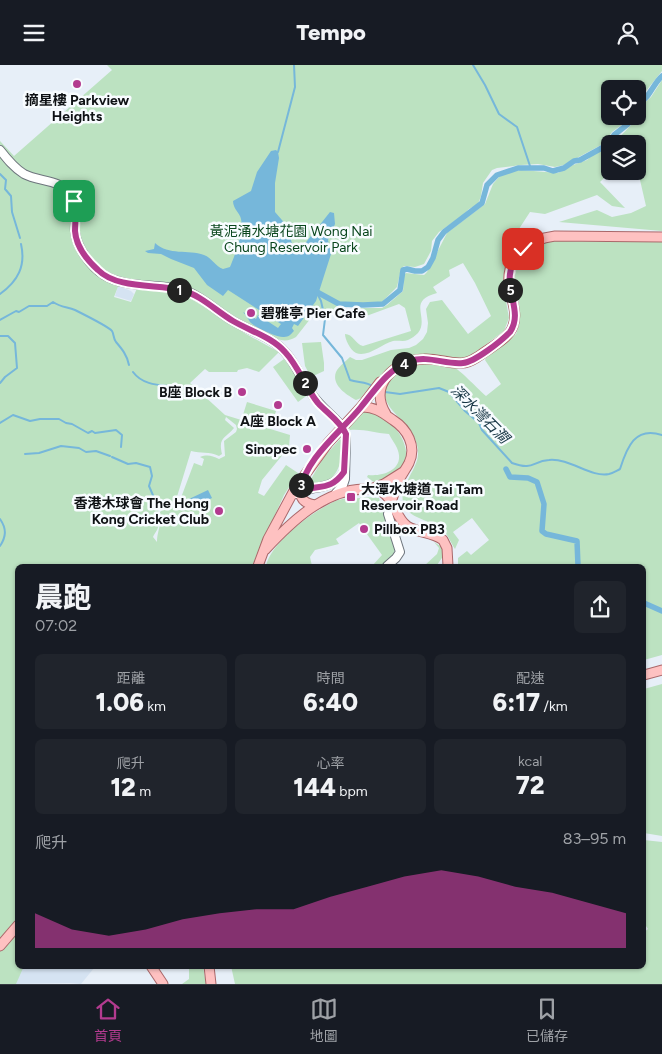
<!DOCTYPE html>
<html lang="zh-TW">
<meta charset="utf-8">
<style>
:root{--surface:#171b24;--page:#20242c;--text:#f1f3f6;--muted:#9ea1a6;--line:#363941;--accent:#b33b8f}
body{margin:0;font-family:Figtree,"Noto Sans TC",sans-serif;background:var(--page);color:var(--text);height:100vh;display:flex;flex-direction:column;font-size:19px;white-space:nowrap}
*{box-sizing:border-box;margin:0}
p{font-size:16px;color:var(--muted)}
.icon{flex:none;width:28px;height:28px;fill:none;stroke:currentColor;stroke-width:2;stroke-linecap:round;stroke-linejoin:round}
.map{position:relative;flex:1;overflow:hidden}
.details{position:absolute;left:15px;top:499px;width:631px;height:405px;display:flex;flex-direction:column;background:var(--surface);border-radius:8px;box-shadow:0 1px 4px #0004}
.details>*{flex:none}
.controls{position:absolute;left:601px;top:15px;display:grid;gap:10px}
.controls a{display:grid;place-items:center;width:45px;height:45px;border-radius:8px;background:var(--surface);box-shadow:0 1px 4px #0004;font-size:25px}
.pin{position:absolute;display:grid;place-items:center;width:42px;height:42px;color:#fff;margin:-21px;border-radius:10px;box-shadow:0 2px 8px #0006}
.km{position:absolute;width:25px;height:25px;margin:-12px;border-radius:50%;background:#222;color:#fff;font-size:14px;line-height:25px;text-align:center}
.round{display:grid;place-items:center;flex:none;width:52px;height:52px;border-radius:8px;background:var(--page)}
.head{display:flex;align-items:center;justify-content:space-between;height:85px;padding:0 20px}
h1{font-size:28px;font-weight:800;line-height:38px}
.figures{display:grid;grid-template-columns:repeat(3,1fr);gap:8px;height:85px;padding:5px 20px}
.figures div{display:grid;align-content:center;border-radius:8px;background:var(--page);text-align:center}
.figures b{font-size:25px;font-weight:800}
.figures small{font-size:14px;font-weight:400}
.figures p{font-size:14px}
.chart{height:140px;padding:10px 20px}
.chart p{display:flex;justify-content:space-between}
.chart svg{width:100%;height:90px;margin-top:5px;fill:var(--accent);opacity:.7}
header{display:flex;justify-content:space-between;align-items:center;height:65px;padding:0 20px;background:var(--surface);font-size:22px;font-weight:800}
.menu{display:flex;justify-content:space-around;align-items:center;height:70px;border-top:1px solid var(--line);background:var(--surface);font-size:14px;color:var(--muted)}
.menu a{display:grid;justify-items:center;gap:2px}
.menu .on{color:var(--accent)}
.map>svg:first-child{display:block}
</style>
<header><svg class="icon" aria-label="menu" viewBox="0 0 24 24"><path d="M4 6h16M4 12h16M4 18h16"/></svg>Tempo<svg class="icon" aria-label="person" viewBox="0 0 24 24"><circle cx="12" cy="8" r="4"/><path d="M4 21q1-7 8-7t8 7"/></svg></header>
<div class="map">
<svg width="662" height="919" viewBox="0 0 662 919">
<rect width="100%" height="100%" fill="#e7eff8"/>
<!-- built -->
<path fill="#d5e3f2" d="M 118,221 L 131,226 L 134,229 L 131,236 L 115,231 Z
M 19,901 L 91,901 L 94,903 L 81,919 L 70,918 L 12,919 Z"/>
<!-- green -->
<path fill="#bce2c1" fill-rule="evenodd" d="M 107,0 L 662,0 L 662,6 L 638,36 L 638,24 L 610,24 L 610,51 L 628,51 L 623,59 L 612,67 L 603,79 L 564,100 L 555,102 L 538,99 L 521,100 L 497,103 L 492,105 L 483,118 L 481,131 L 478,139 L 469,144 L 462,151 L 439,167 L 432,176 L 431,186 L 424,199 L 415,202 L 404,201 L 401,204 L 397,222 L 380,239 L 337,243 L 337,245 L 347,248 L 358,243 L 382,243 L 387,240 L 403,226 L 404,210 L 406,208 L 424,210 L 427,207 L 447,168 L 485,139 L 493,119 L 499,112 L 506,108 L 521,105 L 558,108 L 573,100 L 587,95 L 595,88 L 610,82 L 611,106 L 600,117 L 625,143 L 612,141 L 597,130 L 545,149 L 530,147 L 517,167 L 515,186 L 509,193 L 504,206 L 503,220 L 509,253 L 504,266 L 472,290 L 464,293 L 456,294 L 429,289 L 404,294 L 387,304 L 375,316 L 361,333 L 356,335 C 347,330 331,320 336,307 C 339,301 346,296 350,292 L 356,295 L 362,295 L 391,285 L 409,283 L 416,280 L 423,274 L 427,267 L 428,258 L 426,244 L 430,237 L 442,235 L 468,269 L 491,251 L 475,218 L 463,198 L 449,205 L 450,211 L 433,222 L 437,228 C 406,236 430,252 418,268 C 415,271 412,273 408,275 C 403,277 398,275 393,276 C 382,279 367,293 356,288 C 350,285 345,274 345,269 C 353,269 355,279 363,281 L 411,266 L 405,243 L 399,239 L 369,250 L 347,255 L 344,250 L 322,248 L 321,244 L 318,244 L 296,272 C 291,275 286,276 281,275 C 265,271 231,250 218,240 L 216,243 L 183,224 L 118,212 C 101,206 81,190 80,170 C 78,155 82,142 74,128 L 21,105 L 0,81 L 0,76 L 14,91 L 112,5 Z
M 662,15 L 662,166 L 559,157 L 597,145 L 612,152 L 631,148 L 646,141 L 640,115 L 628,106 L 638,106 L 638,79 L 613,79 L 634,57 L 638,51 L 640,42 L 651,32 Z
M 0,90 L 7,99 L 61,123 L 70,131 L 79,185 L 119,219 L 114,232 L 131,237 L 138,221 L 182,229 L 202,240 L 246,269 L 279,287 L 259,307 L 247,303 L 238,305 L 237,307 L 209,307 L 205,304 L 190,318 L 225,350 L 290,370 L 289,382 L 262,415 L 258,428 L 264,431 L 286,400 L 298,408 L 284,430 L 252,501 L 18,501 L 18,901 L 24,901 L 16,919 L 0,919 ZM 226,352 L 236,360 L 237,364 L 236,367 L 224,376 L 225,391 L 219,394 C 212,391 208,389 200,392 L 204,394 L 202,401 L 194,398 L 179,438 L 164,443 L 159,448 C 162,462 157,465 157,477 L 153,472 C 154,469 156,467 157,465 C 160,459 159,450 158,443 L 176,435 L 191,386 C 201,389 209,386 219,391 L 222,389 C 218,372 225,374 234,363 L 225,355 Z
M 552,176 L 662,177 L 662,590 L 644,595 L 644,501 L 458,501 L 458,493 L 467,486 L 471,490 L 489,475 L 472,453 L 453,467 L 459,475 L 455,484 C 451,478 448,470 443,465 C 433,456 415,455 406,444 C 394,427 417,406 418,390 C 420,359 380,347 385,324 C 391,301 424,296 443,300 C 447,301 452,301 455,303 C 461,306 479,325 486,331 L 501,319 L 485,295 L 487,290 L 516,269 C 518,264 520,256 520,250 C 520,226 505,211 526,191 C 534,182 540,178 552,176 Z
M 321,277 L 324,298 L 324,306 L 311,312 L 305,301 L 302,278 Z
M 284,294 L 309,329 L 298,337 L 273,302 Z
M 247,337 L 276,346 L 271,362 L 242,353 Z
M 366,347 C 386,350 403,366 406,386 C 407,390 408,396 405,401 C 399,409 384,416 375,418 L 367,412 L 368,410 C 384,412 406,404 397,383 C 395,378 391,374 389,369 C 374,368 365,364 350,365 L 347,360 L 360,348 Z
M 340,374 L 342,377 C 341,397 341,407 324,420 L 308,419 L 324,392 Z
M 364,432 L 379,433 L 395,484 L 393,491 L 382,501 L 372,501 L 382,490 L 359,458 L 336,474 L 339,479 L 315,485 L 310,492 L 312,501 L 266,501 C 271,477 315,444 338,435 C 346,432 356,435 364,432 Z
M 434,477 L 442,482 L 444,490 L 437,500 L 424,501 L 437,489 L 439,483 Z
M 662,619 L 662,771 L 644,768 L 644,624 Z
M 644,775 L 662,777 L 662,919 L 235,919 L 231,901 L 644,901 L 644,867 L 648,864 L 644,858 Z
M 189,901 L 203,901 L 206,919 L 182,919 L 189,914 Z"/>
<!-- water -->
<path fill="#76b7da" d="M 276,85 L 278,87 L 279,93 L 275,118 L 275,147 L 288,162 L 292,179 L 298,182 L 303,181 L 330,147 L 334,148 L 335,159 L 328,175 L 331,189 L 316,236 L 298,261 L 294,259 L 292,263 L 294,266 C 291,269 289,272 284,272 C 278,273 254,262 250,257 C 248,254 246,250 243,247 L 256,254 L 258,250 L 278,263 L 281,259 L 228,225 L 223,231 L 207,220 L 194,203 L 171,194 L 161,189 L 148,188 L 145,186 L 154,184 L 155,178 C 169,191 188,184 204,190 C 212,193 215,201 223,204 L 230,202 C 235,190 244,166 241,154 C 240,148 233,144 233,136 L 251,126 L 257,107 L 271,86 Z
M 208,425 L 212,433 L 193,442 L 189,434 Z"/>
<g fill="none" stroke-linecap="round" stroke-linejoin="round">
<!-- stream -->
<path stroke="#76b7da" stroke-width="2" d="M 473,0 L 485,20 L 499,49 L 517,62 L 531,104
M 278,87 L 295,22 L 294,0
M 0,109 L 6,115 L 5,124 L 11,131 L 12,147 L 20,173
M 317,228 L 321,236 L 325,254 L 323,270 L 342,293 L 350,315 C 358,318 366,316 374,322
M 0,229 C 18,216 26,201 21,179
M 0,255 L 16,246 L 19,247 L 29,241 L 47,241 L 53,237 C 60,242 67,242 75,245 C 81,248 109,262 112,266 C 114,269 113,273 116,277 C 122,284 127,290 129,300
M 0,271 L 8,271 L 15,278 L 17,303 L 5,312 L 0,318
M 133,307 C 147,326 174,317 193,326
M 385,327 L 400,329 L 439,323 L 449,327 L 465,346 L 479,358 L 482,365 L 512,398 C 534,406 532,396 549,395 C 570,393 591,413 609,409 C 613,408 616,406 620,404 C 627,382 635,361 662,370
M 0,358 L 13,350 L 30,356 L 40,354 L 59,354 L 66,358 L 72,359 L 88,368 L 92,366 L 95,368 L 116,365 L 122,370 L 121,382
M 25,389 L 39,388 L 61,381 L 79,383 L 86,387 L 96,386 L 110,391
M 112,392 L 128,399 L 136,398 L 150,402 L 152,411 L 149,421 L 158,442
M 0,454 C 7,464 6,472 0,481"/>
<!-- canal -->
<path stroke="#76b7da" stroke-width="5.5" d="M 638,39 C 650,33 652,20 662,11
M 317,227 L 339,239 L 363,240 L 383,239 L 400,225 L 403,205 L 407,204 L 415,206 L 422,206 L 428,202 L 433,193 L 438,175 L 444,167 L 482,138 L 487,120 L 497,110 L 518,103 L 544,103 L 553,106 L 564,103 L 574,96 L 580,95 L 609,79 L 614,70 L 628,59 L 632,51
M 506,404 L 510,412 L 528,413 L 537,417 L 544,439 L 542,466 L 546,469 L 577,476 L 578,501
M 644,538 L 662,546"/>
<defs>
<path id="minor" d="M 0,85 C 7,94 14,103 24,109 C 39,117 61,114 71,130 C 79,142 74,154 75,167 C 77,183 91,202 104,210 C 128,225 163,217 189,227 C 205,234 218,247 233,256 C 250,266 272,272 285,287 C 296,299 302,315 311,328 C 319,340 330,348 340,359
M 336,428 L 343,420 L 345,414 L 346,373 L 344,365
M 296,429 C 314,419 330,427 344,407
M 387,501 L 396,493 L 400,487 L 388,449 L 391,437"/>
<path id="major" d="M 361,342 C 374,341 383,348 393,355 C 407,364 417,381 409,398 C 406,404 402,409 399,415 C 396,422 394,429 391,437
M 386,349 C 368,320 395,295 424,294 C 437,293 449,299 462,298 C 469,298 474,294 479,291 C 489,283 509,274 513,261 C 518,248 511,234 509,220 C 506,191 529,174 555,171 L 662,172
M 302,415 C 298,429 300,438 315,440
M 371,424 L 384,419 L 403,407
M 265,485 C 291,457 324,425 364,424 C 370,424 377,424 382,427 C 395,435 395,452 407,461 C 418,468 432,467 443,475 L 447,483 L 448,501
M 258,501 L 268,474 L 297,420 L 302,414 L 328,378 L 361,342 L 380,317
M 644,610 L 662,605
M 0,881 L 18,860
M 151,901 L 163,919
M 209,901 L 211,919"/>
</defs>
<!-- minor casing -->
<use href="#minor" stroke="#6e757d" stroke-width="10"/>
<!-- major casing -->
<use href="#major" stroke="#aa686a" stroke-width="11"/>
<!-- minor -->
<use href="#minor" stroke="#fff" stroke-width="8"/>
<!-- major -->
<use href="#major" stroke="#fec1c1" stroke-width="9"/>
<defs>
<path id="minor-bridge" d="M 340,359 L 344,365"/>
</defs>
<!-- minor-bridge casing -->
<use href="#minor-bridge" stroke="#6e757d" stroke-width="10" stroke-linecap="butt"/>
<!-- minor-bridge -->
<use href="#minor-bridge" stroke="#fff" stroke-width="8"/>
</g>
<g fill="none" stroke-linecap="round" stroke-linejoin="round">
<defs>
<path id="route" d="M 74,136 C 77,147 75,156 75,166 C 76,181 87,195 98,205 C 117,224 156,219 181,225 C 201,230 216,246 233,256 C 250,266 272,272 285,287 C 299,302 305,322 318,338 C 327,348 340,356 346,369 L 344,407 C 329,428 317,418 300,427 C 305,393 341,367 361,342 C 376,324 387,305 410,296 C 429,290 445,300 463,298 C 475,297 501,276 510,267 C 527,242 492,216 523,184"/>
</defs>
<!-- route casing -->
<use href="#route" stroke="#fff" stroke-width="10"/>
<!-- route -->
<use href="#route" stroke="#b33b8f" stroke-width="6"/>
</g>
<!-- markers -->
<g fill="#b33b8f" stroke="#f8fcff" stroke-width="2">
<circle cx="77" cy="19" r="5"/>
<circle cx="251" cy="248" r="5"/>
<circle cx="242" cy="327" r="5"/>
<circle cx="278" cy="340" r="5"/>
<circle cx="307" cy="384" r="5"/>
<rect x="346" y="427" width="10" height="10" rx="2.5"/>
<circle cx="219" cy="446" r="5"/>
<circle cx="364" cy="464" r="5"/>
</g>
<g text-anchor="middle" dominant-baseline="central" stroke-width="5" stroke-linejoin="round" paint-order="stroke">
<!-- poi labels -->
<g font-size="14" font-weight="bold" fill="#0f1215" stroke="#f8fcff" text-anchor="start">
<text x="77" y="35" text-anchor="middle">摘星樓 Parkview<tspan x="77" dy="16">Heights</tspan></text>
<text x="261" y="248">碧雅亭 Pier Cafe</text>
<text x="232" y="327" text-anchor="end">B座 Block B</text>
<text x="278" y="356" text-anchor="middle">A座 Block A</text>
<text x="297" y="384" text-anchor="end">Sinopec</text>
<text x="361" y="424">大潭水塘道 Tai Tam<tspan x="361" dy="16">Reservoir Road</tspan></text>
<text x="209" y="438" text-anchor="end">香港木球會 The Hong<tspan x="209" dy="16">Kong Cricket Club</tspan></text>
<text x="374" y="464">Pillbox PB3</text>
</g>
<!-- park labels -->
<g font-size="14" fill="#0a461d" stroke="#f8fcff">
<text x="291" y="166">黃泥涌水塘花園 Wong Nai<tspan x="291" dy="16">Chung Reservoir Park</tspan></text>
</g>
<!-- water labels -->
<g font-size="15" font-style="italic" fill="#173645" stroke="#f8fcff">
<text transform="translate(480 349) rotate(45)">深水灣石澗</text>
</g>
</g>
</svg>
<div class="controls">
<a><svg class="icon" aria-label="locate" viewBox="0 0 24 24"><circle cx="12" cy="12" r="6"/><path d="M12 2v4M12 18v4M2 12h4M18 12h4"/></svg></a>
<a><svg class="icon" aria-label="layers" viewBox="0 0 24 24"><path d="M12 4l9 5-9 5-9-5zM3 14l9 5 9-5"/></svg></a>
</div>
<div class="pin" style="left:74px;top:136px;background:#1e9e55"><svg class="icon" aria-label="arrive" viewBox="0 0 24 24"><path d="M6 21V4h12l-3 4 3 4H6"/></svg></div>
<div class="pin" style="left:523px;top:184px;background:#d93025"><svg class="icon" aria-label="check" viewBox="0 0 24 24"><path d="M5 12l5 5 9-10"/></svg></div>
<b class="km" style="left:179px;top:225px">1</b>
<b class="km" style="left:305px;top:318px">2</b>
<b class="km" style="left:301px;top:420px">3</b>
<b class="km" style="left:404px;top:299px">4</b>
<b class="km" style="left:510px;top:225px">5</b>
<section class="details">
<div class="head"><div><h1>晨跑</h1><p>07:02</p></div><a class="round"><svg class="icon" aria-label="share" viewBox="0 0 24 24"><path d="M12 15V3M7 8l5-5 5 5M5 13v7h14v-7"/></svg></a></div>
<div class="figures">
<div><p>距離</p><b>1.06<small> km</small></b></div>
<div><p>時間</p><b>6:40</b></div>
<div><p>配速</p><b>6:17<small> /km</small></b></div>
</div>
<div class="figures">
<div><p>爬升</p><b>12<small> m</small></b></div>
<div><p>心率</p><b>144<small> bpm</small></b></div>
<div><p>kcal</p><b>72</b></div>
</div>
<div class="chart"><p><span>爬升</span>83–95 m</p>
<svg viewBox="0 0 160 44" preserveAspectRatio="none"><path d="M0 44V27L10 35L20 38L30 35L40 30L50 27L60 25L70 25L80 19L90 14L100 9L110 6L120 9L130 14L140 17L150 22L160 27V44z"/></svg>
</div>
</section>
</div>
<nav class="menu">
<a class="on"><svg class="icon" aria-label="home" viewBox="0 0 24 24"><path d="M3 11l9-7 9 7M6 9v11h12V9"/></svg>首頁</a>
<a><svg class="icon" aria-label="map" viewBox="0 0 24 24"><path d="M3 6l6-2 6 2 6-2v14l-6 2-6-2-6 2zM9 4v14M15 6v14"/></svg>地圖</a>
<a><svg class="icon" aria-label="saved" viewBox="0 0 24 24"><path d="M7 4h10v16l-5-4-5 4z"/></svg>已儲存</a>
</nav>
